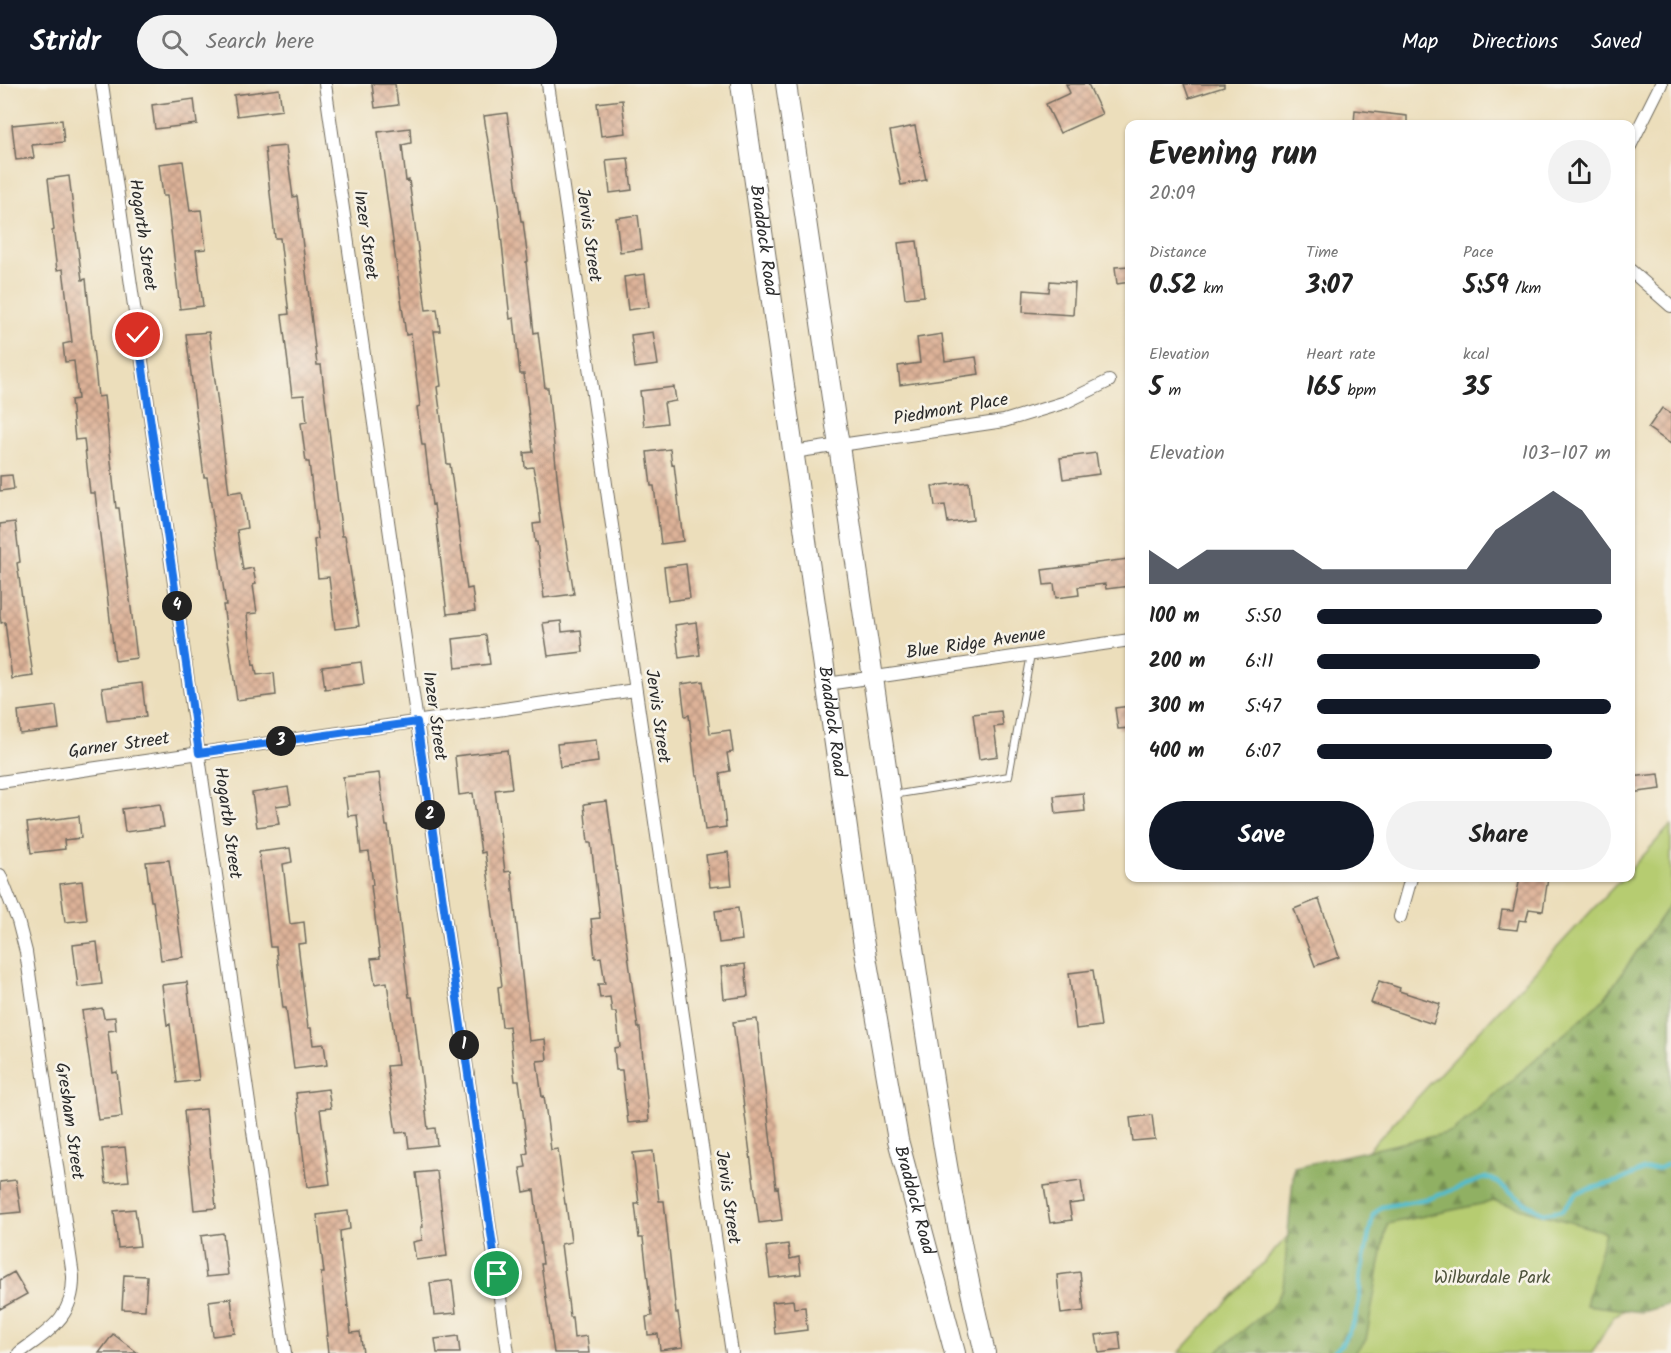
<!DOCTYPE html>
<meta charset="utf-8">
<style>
:root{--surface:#fff;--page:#f2f2f2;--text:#222;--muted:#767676;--accent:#111827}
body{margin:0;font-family:Kalam,sans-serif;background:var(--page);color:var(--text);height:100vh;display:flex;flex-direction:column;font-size:22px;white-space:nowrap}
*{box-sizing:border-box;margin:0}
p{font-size:20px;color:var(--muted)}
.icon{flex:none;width:33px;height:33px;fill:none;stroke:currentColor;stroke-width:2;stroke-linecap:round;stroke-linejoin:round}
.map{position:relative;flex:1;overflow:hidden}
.side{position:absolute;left:1125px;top:36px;width:510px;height:762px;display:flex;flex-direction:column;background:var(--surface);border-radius:12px;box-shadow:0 2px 4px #0004}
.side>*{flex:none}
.pin{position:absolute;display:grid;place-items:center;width:51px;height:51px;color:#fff;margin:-26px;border:3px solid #fff;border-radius:50%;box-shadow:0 2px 6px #0007}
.km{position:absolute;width:30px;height:30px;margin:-15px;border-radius:50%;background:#222;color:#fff;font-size:16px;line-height:30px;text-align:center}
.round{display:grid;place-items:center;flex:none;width:63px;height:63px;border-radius:32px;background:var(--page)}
.summary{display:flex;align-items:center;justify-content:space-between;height:102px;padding:0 24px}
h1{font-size:33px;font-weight:800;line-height:45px}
.stats{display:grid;grid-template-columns:repeat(3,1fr);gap:9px;height:102px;padding:6px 24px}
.stats div{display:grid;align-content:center}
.stats b{font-size:26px;font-weight:800}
.stats small{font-size:16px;font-weight:400}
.stats p{font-size:16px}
.chart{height:168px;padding:12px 24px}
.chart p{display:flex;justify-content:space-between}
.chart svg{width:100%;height:108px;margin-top:6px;fill:var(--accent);opacity:.7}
.button{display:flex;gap:12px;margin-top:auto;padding:12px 24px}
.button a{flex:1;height:69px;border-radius:36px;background:var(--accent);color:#fff;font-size:24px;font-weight:800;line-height:69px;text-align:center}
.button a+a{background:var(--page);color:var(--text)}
ul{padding:0 24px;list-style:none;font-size:20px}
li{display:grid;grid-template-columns:96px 72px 1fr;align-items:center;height:45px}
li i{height:15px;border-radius:8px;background:var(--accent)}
header{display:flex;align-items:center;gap:36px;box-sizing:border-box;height:84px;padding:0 30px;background:var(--accent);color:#fff}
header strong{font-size:28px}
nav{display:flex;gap:33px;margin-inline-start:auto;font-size:21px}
.search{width:420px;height:54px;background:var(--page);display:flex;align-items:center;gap:15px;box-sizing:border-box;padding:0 21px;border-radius:33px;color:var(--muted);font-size:22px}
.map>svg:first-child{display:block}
</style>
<header>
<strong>Stridr</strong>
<div class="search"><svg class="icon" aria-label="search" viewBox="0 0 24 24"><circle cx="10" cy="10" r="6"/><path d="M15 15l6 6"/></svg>Search here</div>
<nav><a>Map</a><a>Directions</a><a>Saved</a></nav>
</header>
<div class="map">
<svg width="1671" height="1269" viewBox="0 0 1671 1269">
<defs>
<pattern id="forest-firs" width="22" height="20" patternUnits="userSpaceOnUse" patternTransform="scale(1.5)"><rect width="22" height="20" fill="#90b063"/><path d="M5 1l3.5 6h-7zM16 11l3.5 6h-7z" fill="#768f52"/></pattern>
<pattern id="building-cross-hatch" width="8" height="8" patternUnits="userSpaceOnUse" patternTransform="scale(1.5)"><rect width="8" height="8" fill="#deb399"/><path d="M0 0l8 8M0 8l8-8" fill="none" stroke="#b4927d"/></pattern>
</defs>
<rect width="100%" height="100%" fill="#f7f3e8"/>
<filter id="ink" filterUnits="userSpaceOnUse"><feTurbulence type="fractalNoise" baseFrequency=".0167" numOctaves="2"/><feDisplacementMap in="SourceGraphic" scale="12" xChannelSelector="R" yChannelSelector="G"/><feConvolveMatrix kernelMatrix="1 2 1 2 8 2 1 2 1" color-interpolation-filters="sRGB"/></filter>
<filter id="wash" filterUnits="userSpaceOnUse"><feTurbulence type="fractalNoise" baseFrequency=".008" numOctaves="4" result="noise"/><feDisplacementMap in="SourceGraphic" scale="24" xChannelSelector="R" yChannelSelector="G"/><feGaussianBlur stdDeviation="1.35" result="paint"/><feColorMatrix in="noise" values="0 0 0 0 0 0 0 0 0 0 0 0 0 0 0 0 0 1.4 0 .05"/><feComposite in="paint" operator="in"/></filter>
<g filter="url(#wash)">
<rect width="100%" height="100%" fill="#ecdebb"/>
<!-- green -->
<path fill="#b6cc71" stroke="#707c4e" stroke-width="1.5" d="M 1671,741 L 1671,1200 L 1614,1232 L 1592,1269 L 1179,1269 L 1622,794 L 1630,794 L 1631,785 Z"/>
<!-- forest -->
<path fill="url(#forest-firs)" stroke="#5e6e47" stroke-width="1.5" d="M 1671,818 L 1671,1220 L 1642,1228 L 1586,1221 L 1605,1148 L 1495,1117 L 1387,1140 L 1366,1256 L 1354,1269 L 1215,1269 L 1271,1224 L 1283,1205 L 1294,1083 L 1452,1048 L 1604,915 Z"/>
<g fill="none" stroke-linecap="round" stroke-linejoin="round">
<!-- stream -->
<path stroke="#51bccc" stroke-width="4.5" d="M 1333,1269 L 1341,1261 L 1354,1238 L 1359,1218 L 1361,1189 L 1373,1131 L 1381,1123 L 1431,1114 L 1485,1094 L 1491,1094 L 1527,1120 L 1544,1129 L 1563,1126 L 1578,1108 L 1619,1097 L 1643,1086 L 1660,1084 L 1671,1079"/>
</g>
<g id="blocks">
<!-- building -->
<path fill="url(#building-cross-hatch)" d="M 372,0 L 395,0 L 398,21 L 375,24 Z
M 1066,0 L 1088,0 L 1102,30 L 1060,49 L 1046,20 L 1070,9 Z
M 1184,0 L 1224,0 L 1224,3 L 1189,14 Z
M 279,5 L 282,26 L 237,32 L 234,11 Z
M 194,15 L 197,40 L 155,45 L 152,21 Z
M 622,16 L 626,49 L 601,52 L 597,19 Z
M 1355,26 L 1407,32 L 1407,40 L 1354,40 Z
M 507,29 L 521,137 L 523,137 L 528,177 L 526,178 L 534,249 L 538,248 L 545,304 L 548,304 L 560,420 L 574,510 L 544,514 L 537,458 L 535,458 L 533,440 L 541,439 L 537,403 L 533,383 L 525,384 L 524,369 L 533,368 L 524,290 L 520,290 L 514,234 L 510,235 L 498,122 L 484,32 Z
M 62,36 L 64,58 L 32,61 L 34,74 L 16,76 L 12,41 Z
M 915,42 L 926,96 L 901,101 L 890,47 Z
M 410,44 L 411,59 L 402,61 L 406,97 L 409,96 L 426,226 L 437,225 L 440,247 L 434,247 L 441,302 L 437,303 L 447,380 L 450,380 L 467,505 L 472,504 L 475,527 L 447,530 L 434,420 L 432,421 L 425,361 L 422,361 L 417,323 L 420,322 L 411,250 L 406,251 L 378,48 Z
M 286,62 L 293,113 L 297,112 L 317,281 L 321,281 L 342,452 L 345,452 L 359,542 L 335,545 L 329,493 L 318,494 L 314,456 L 318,455 L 309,378 L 306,378 L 301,339 L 307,338 L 304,311 L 292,312 L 282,231 L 289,230 L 280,154 L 275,154 L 265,64 Z
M 628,74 L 632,106 L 610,109 L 606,76 Z
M 183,77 L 190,127 L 201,126 L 206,165 L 196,166 L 203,222 L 180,225 L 167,112 L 163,112 L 159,80 Z
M 69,92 L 82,196 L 86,195 L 98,313 L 104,312 L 116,424 L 119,424 L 137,574 L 115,577 L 95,409 L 90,409 L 84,355 L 75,356 L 71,316 L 78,315 L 74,277 L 65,278 L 63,260 L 72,258 L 63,185 L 57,186 L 52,147 L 54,146 L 48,95 Z
M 638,131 L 642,165 L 620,168 L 616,134 Z
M 917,157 L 924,212 L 905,214 L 898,159 Z
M 1130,182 L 1130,198 L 1117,200 L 1115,183 Z
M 645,190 L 649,223 L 628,226 L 624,193 Z
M 1050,197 L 1075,199 L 1073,231 L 1023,228 L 1024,206 L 1049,208 Z
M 209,248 L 229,409 L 242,407 L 247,444 L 237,446 L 243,486 L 253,484 L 256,500 L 253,501 L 257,529 L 247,530 L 253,581 L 255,580 L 257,591 L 274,589 L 276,611 L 237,616 L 223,521 L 226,521 L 207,393 L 204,393 L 186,250 Z
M 653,248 L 658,281 L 635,284 L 631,251 Z
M 942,250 L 945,277 L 976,273 L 979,290 L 900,301 L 898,282 L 920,279 L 917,254 Z
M 674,303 L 676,317 L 664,319 L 667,339 L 644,342 L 640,307 Z
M 1662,324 L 1671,330 L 1671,360 L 1648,344 Z
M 670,365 L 672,381 L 674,380 L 683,457 L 661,460 L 654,402 L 651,402 L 647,368 Z
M 1096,369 L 1099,390 L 1063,395 L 1060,374 Z
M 12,391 L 14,405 L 0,407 L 0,392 Z
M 969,398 L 973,436 L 948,439 L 945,421 L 935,422 L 932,402 Z
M 15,438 L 20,478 L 17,479 L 33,592 L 12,595 L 5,538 L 1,539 L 0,532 L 0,440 Z
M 1128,475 L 1130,502 L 1106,505 L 1105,500 L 1078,503 L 1079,511 L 1056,514 L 1054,500 L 1044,501 L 1042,486 Z
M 686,480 L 690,514 L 668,517 L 664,483 Z
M 561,537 L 562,548 L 581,546 L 583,568 L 548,572 L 543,539 Z
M 696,538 L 700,571 L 679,574 L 675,541 Z
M 486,551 L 490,580 L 456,584 L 453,555 Z
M 361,578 L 364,600 L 325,605 L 322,583 Z
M 703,597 L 710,649 L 730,646 L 733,668 L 727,669 L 730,687 L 720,689 L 726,743 L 705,746 L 698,692 L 696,692 L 689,631 L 685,632 L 681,600 Z
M 142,599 L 146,633 L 107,637 L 102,604 Z
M 56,622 L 59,645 L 20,650 L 18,627 Z
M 1130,622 L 1130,644 L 1118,645 L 1115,624 Z
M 1001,627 L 1003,642 L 994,643 L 998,672 L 979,675 L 973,630 Z
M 596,656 L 598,678 L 560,683 L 557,660 Z
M 507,666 L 512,704 L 495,706 L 505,788 L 511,787 L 529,957 L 545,955 L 547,976 L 537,977 L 542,1013 L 544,1012 L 551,1066 L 558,1065 L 565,1120 L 566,1120 L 571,1158 L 561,1160 L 570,1233 L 572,1233 L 574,1254 L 587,1252 L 589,1269 L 554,1269 L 541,1180 L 543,1180 L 534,1106 L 524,1108 L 520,1084 L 526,1083 L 524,1070 L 528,1069 L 519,997 L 515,997 L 509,942 L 502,943 L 498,903 L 502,902 L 485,768 L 481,769 L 473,709 L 459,711 L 455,672 Z
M 379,689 L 386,742 L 388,742 L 409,913 L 412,913 L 428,1045 L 435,1044 L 437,1061 L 409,1064 L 407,1048 L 396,1049 L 391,1013 L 387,982 L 398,981 L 387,898 L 375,900 L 371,875 L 380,874 L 371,801 L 373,801 L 369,768 L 361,769 L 357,731 L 348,732 L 343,693 Z
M 1659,690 L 1661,705 L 1630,709 L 1630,693 Z
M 288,703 L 291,720 L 276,722 L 279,740 L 257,743 L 252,709 Z
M 1083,709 L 1085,727 L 1056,730 L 1054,712 Z
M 607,717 L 638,944 L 640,944 L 649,1037 L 628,1039 L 622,986 L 616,986 L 614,964 L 620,963 L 616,928 L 612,928 L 610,913 L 600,914 L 598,900 L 605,900 L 601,873 L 595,874 L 591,835 L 600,834 L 591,759 L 588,759 L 584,720 Z
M 160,720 L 164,743 L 125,748 L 122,725 Z
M 79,732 L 81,754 L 64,756 L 65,765 L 31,769 L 27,739 Z
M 290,764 L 292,778 L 283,780 L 290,840 L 304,838 L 306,859 L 298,860 L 308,944 L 311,944 L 313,961 L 324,960 L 327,981 L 294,985 L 286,924 L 283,924 L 276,863 L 270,863 L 259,768 Z
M 728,768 L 732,801 L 710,803 L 706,771 Z
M 169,776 L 183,873 L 161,876 L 153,817 L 151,817 L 146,778 Z
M 1520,794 L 1548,794 L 1543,827 L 1529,825 L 1526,837 L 1519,836 L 1517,846 L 1499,844 L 1502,826 L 1513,827 Z
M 82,797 L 87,836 L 65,838 L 60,800 Z
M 1319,815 L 1339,873 L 1315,882 L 1294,825 Z
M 738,824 L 742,856 L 719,859 L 715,827 Z
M 97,858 L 102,900 L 78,903 L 73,861 Z
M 745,880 L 748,912 L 724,915 L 721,883 Z
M 1093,886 L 1101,942 L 1076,945 L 1069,889 Z
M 1379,897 L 1400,904 L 1399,907 L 1440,920 L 1433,940 L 1371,919 Z
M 187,898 L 199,996 L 177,999 L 170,940 L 167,941 L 162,901 Z
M 102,924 L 104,934 L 115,933 L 116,946 L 108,947 L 113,989 L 117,988 L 122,1033 L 98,1036 L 82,927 Z
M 757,935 L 776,1104 L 778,1103 L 782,1136 L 759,1139 L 733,938 Z
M 328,1005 L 331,1024 L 320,1025 L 330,1100 L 307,1103 L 296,1009 Z
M 206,1025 L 216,1124 L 194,1126 L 184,1027 Z
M 1152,1031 L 1155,1055 L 1133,1057 L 1130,1034 Z
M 125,1063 L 129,1097 L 106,1099 L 102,1065 Z
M 653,1067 L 659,1117 L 664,1117 L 676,1229 L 678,1229 L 683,1263 L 660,1266 L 658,1250 L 648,1251 L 646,1233 L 652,1232 L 643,1154 L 639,1154 L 635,1120 L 639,1120 L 633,1069 Z
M 437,1087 L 447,1172 L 416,1176 L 413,1158 L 422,1156 L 421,1143 L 423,1143 L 416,1089 Z
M 16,1096 L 21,1128 L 0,1130 L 0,1098 Z
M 1081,1097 L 1084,1118 L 1069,1120 L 1072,1136 L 1050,1139 L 1044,1102 Z
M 135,1125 L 140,1162 L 118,1164 L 114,1127 Z
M 348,1127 L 350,1145 L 340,1147 L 341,1164 L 351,1249 L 360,1248 L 363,1269 L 328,1269 L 326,1252 L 328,1252 L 321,1189 L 324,1189 L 317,1131 Z
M 223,1149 L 228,1191 L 206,1193 L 201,1152 Z
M 788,1160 L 790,1175 L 799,1173 L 801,1190 L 770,1194 L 766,1163 Z
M 14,1188 L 27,1210 L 0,1225 L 0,1196 Z
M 1080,1188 L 1084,1227 L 1061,1230 L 1057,1191 Z
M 124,1191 L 147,1192 L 145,1226 L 122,1225 Z
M 452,1196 L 456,1229 L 434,1231 L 430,1199 Z
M 231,1214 L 235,1249 L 213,1252 L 209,1217 Z
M 793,1216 L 794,1224 L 805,1223 L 807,1246 L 775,1250 L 772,1218 Z
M 1119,1248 L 1121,1266 L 1099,1269 L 1096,1251 Z
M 113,1250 L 138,1269 L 99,1269 Z
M 458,1252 L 460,1269 L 437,1269 L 435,1255 Z"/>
</g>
</g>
<g filter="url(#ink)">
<use href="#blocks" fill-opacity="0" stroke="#6f6a5d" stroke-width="1.5"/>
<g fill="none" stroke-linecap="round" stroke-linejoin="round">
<defs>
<path id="service" d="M 893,711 L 1009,692 L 1031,570"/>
<path id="minor" d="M 102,0 L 285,1269
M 325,0 L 508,1269
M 548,0 L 732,1269
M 1630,62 L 1661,0
M 1630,186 L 1671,222
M 793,368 L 1004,337 L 1066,318 L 1109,297
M 827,600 L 1130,556
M 0,698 L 635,606
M 0,791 L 18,837 L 26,868 L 73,1192 C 74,1234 48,1247 19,1269
M 1400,833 L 1411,794"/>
<g id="primary">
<path id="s1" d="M 741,0 L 862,850 L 898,1056 L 955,1269"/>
<path d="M 786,0 C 823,264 861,528 902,792 C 927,951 947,1112 985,1269"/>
</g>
</defs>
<!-- service casing -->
<use href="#service" stroke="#6f6a5d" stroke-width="8"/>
<!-- minor casing -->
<use href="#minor" stroke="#6f6a5d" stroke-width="14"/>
<!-- primary casing -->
<use href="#primary" stroke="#6f6a5d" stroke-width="22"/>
<!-- service -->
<use href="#service" stroke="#fff" stroke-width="6"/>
<!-- minor -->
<use href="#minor" stroke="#fff" stroke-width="12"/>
<!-- primary -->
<use href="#primary" stroke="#fff" stroke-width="20"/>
</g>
</g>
<g fill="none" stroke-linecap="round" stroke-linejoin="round" filter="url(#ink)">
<defs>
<path id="route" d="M 138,251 L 199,669 L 417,638 L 497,1190"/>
</defs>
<!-- route casing -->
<use href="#route" stroke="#fff" stroke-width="12"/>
<!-- route -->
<use href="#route" stroke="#1a73e8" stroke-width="8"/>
</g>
<g text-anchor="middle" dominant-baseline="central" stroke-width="5" stroke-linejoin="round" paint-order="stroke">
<!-- street labels -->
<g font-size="18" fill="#2b2b2b" stroke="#f7f3e8">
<text transform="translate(142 151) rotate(82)">Hogarth Street</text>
<text transform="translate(365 151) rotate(82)">Inzer Street</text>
<text transform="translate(588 151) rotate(82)">Jervis Street</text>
<text stroke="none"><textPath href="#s1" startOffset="158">Braddock Road</textPath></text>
<text transform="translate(951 326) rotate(-10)">Piedmont Place</text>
<text transform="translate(976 560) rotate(-8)">Blue Ridge Avenue</text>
<text transform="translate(434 632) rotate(82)">Inzer Street</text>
<text transform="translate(657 632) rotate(82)">Jervis Street</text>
<text stroke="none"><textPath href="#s1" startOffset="644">Braddock Road</textPath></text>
<text transform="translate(119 662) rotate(-8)">Garner Street</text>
<text transform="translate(227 739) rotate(82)">Hogarth Street</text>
<text transform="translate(69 1037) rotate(82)">Gresham Street</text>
<text transform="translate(727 1113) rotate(82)">Jervis Street</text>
<text stroke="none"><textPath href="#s1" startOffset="1130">Braddock Road</textPath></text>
</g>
<!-- park labels -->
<g font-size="18" fill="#4e533c" stroke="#f7f3e8">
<text x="1492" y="1194">Wilburdale Park</text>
</g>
</g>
</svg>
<div class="pin" style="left:497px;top:1190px;background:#1e9e55"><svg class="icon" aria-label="arrive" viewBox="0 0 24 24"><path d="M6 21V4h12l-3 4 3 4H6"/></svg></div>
<div class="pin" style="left:138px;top:251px;background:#d93025"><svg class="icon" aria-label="check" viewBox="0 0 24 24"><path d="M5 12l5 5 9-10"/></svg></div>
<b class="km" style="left:464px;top:961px">1</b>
<b class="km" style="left:430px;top:731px">2</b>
<b class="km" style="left:281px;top:657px">3</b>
<b class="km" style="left:177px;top:522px">4</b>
<section class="side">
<div class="summary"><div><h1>Evening run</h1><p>20:09</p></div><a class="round"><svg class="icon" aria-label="share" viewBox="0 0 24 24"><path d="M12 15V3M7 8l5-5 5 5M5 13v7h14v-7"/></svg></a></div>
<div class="stats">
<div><p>Distance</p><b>0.52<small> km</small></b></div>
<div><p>Time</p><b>3:07</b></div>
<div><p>Pace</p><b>5:59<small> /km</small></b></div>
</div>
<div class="stats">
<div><p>Elevation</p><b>5<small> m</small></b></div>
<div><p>Heart rate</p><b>165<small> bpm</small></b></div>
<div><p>kcal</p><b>35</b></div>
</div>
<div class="chart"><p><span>Elevation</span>103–107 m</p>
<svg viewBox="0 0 160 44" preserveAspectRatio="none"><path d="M0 44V30L10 38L20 30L30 30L40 30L50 30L60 38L70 38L80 38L90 38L100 38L110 38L120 22L130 14L140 6L150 14L160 30V44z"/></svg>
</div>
<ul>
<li><b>100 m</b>5:50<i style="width:97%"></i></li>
<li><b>200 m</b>6:11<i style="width:76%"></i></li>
<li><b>300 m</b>5:47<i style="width:100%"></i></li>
<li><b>400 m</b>6:07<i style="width:80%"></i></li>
</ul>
<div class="button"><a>Save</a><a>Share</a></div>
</section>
</div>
